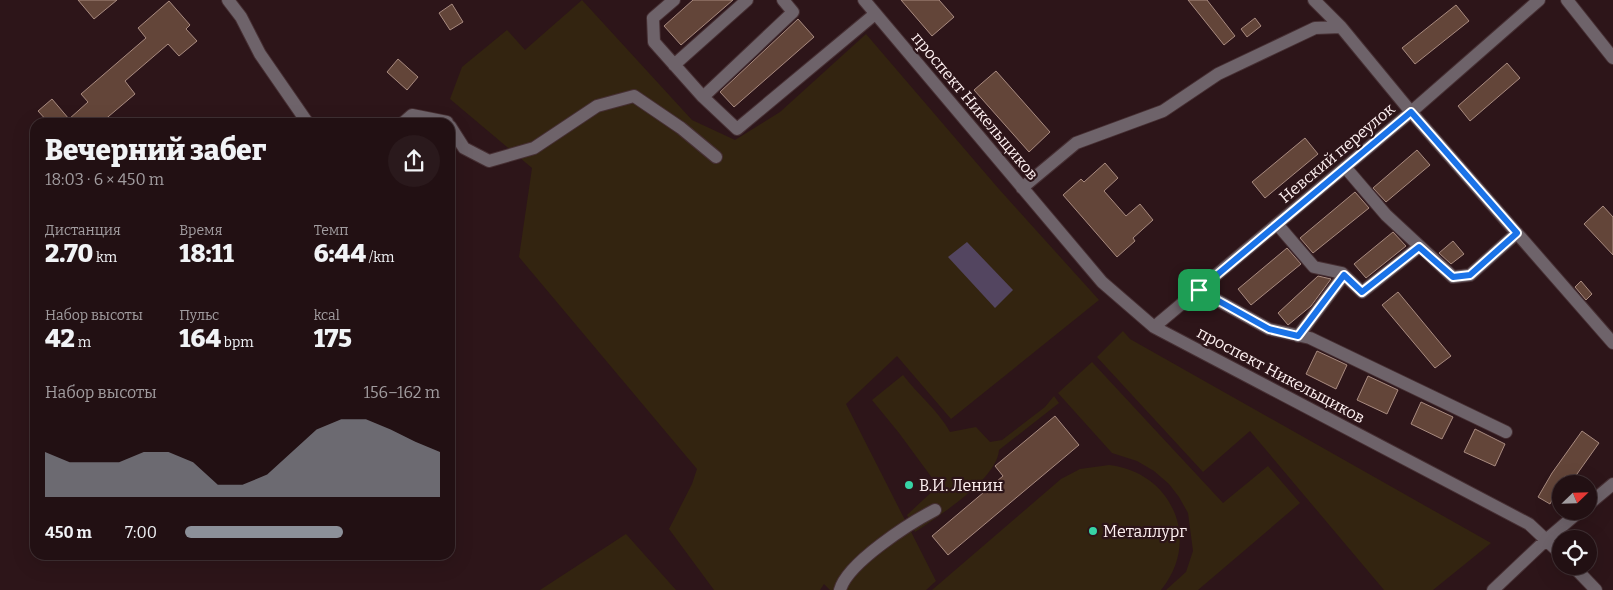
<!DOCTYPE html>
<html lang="ru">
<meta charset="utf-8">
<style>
:root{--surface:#221013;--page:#2a191c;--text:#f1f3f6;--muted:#a29da0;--line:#3f3033;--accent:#8c9099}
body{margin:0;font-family:Bitter,serif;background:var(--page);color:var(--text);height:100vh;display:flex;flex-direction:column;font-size:19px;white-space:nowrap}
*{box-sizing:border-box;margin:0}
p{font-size:16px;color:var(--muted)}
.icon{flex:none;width:28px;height:28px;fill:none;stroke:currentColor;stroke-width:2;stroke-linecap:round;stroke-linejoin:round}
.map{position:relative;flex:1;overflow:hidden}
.sheet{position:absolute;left:30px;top:118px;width:425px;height:442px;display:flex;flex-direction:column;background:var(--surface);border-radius:15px;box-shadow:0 5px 20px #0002,0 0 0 1px var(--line)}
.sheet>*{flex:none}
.needle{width:32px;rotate:67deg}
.buttons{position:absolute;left:1552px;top:475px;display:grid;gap:10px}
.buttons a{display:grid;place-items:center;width:45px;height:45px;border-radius:50%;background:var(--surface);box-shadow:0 5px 20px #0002,0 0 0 1px var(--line);font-size:25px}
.pin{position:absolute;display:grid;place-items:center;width:42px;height:42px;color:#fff;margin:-21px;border-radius:10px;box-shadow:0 2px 8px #0006}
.round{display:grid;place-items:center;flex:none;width:52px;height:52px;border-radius:26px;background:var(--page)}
.overview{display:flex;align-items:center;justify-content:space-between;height:85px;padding:0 15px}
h1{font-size:28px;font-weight:800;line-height:38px}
.stats{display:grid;grid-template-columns:repeat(3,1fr);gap:8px;height:85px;padding:5px 15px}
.stats div{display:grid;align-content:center}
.stats b{font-size:25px;font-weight:800}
.stats small{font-size:14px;font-weight:400}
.stats p{font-size:14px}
.chart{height:140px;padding:10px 15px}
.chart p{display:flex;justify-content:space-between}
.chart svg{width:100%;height:90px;margin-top:5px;fill:var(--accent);opacity:.7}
ul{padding:0 15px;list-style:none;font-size:16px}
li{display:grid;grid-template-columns:80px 60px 1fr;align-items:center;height:38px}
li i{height:12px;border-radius:6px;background:var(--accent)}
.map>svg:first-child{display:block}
</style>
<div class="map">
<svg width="1613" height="590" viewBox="0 0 1613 590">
<rect width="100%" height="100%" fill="#2d1519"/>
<!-- green -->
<path fill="#332410" d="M 582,0 L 692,120 L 735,140 L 780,112 L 866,34 L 998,188 L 1099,300 L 951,419 L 897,356 L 846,404 L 936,581 L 926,590 L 830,590 L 824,584 L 820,590 L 714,590 L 669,529 L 692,484 L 697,469 L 519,257 L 532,168 L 450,99 L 462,67 L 507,30 L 525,50 Z
M 1123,331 L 1130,339 L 1491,543 L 1433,590 L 1384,590 L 1250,431 L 1203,472 L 1097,357 Z
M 1092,362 L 1223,503 L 1268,466 L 1300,503 L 1198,590 L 1166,590 L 1186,572 L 1193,551 L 1188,513 L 1179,497 L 1169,484 L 1154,471 L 1137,461 L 1112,453 L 1058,393 Z
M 903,375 C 918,395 938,410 950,432 L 976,427 L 990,442 L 1002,440 L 1045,407 L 1054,396 L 1059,403 L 999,450 C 997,479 939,516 915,532 L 907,515 L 938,486 L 899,433 L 872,400 Z
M 1109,465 C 1172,472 1202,540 1161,590 L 932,590 L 1061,479 L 1080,469 Z
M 626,534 L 676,590 L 540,590 Z"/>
<!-- water -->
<path fill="#534560" d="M 967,242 L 1013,290 L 995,308 L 948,257 Z"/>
<!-- building -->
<path fill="#634539" stroke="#a98b80" d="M 78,0 L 117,0 L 94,19 Z
M 693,0 L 733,0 L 681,45 L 664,26 Z
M 901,0 L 939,0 L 954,17 L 932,36 Z
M 1188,0 L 1207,0 L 1235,36 L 1224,45 Z
M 169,1 L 190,25 L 186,29 L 197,41 L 179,56 L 168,44 L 125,81 L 135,94 L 102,122 L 48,122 L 38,111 L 52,99 L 69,119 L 88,102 L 81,94 L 146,38 L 138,28 Z
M 452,4 L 463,22 L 450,30 L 439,13 Z
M 1456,5 L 1469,21 L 1415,64 L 1402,48 Z
M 1255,18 L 1261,26 L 1247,37 L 1241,29 Z
M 798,19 L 814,37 L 734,107 L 720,92 Z
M 398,59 L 418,77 L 407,90 L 387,72 Z
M 1507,63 L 1520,78 L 1470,121 L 1458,106 Z
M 996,71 L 1050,132 L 1029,152 L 974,90 Z
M 1305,138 L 1318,154 L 1265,198 L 1252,182 Z
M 1417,150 L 1430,165 L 1386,202 L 1373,188 Z
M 1105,163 L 1118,178 L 1104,191 L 1126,216 L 1140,204 L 1153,220 L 1133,238 L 1135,241 L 1117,257 L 1063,195 L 1081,179 L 1084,182 Z
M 1355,192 L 1369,208 L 1313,253 L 1300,238 Z
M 1603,206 L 1613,217 L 1613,255 L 1584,224 Z
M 1393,232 L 1406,246 L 1366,278 L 1354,264 Z
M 1453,241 L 1464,254 L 1451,264 L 1439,253 Z
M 1287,248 L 1301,264 L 1251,305 L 1238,289 Z
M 1318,276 L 1331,279 L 1311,306 L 1288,325 L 1278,313 Z
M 1581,281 L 1592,294 L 1586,300 L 1575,287 Z
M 1398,292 L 1451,356 L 1435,368 L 1382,305 Z
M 1317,351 L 1347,365 L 1336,389 L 1306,374 Z
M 1368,376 L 1398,390 L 1387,414 L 1357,400 Z
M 1421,402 L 1453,417 L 1442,439 L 1411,424 Z
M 1055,416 L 1079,445 L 948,555 L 932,536 L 1003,476 L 995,466 Z
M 1475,429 L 1505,444 L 1495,466 L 1464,452 Z
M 1582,431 L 1599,443 L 1572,481 L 1565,476 L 1550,504 L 1538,497 L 1552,473 Z"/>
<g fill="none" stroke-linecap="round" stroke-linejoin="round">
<defs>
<path id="minor" d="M 228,0 L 241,17 L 260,54 L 307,122
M 674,0 L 653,18 L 654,42 L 703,97 L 737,129 L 875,14
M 864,0 L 1102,282 L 1154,327 L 1529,524 L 1561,554
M 1314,0 L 1341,27 L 1411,112 L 1613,343
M 1567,0 L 1613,58
M 674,65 L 747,0
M 703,97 L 793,12 L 783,0
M 404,122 L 412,115 L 447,122
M 450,126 L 464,148 L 489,161 L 534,148 L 597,106 L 634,96 L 681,128 L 716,157
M 1345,167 L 1386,215 L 1453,277 L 1470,275 L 1517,233
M 1022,188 L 1076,143 L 1163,111 L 1218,74 L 1315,28 L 1341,27
M 1277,224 L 1314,267 L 1342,273 L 1362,292 L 1419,247
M 1199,290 L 1269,329 L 1310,338 L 1506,432
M 1154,327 L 1411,112 L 1539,0
M 1298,336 L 1344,275
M 1589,504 L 1613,484
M 1573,566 L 1596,590
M 840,590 C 847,563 910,523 935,510
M 1493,590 L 1547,539 L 1580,511"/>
</defs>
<!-- minor casing -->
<use href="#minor" stroke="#462f33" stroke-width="14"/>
<!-- minor -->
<use href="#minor" stroke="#6e636a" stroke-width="12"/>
</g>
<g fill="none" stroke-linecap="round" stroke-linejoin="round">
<defs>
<path id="route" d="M 1411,112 L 1517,233 L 1470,275 L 1453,277 L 1419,247 L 1362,292 L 1344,275 L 1298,336 L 1269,329 L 1199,290 Z"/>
</defs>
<!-- route casing -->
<use href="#route" stroke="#fff" stroke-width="10"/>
<!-- route -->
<use href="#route" stroke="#1a73e8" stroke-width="6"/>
</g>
<!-- markers -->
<g fill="#37d4a6" stroke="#2d1519" stroke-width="2">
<circle cx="909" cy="485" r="5"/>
<circle cx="1093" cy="531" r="5"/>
</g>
<g text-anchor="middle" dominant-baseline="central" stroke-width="4.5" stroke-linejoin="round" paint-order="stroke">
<!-- street labels -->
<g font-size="16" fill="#fef0f1" stroke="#2d1519">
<text transform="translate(975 106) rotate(50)">проспект Никельщиков</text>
<text transform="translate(1337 153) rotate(-40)">Невский переулок</text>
<text transform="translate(1281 375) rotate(28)">проспект Никельщиков</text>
</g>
<!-- poi labels -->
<g font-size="16" fill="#fef0f1" stroke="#2d1519" text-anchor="start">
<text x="919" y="485">В.И. Ленин</text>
<text x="1103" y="531">Металлург</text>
</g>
</g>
</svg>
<div class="buttons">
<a><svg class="needle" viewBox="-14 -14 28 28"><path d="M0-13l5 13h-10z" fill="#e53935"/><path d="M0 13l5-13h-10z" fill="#a29da0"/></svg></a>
<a><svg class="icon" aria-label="locate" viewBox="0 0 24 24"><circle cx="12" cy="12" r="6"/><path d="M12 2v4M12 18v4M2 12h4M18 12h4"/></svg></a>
</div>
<div class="pin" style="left:1199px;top:290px;background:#1e9e55"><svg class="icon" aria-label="arrive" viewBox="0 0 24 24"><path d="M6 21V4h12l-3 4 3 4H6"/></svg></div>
<section class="sheet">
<div class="overview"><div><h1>Вечерний забег</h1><p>18:03 · 6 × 450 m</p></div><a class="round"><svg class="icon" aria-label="share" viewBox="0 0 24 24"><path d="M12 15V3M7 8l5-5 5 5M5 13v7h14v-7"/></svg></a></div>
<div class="stats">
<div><p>Дистанция</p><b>2.70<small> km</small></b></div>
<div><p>Время</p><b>18:11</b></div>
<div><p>Темп</p><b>6:44<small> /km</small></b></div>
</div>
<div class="stats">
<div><p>Набор высоты</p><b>42<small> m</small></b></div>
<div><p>Пульс</p><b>164<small> bpm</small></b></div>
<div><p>kcal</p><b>175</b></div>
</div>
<div class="chart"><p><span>Набор высоты</span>156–162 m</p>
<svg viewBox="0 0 160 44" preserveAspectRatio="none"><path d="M0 44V22L10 27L20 27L30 27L40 22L50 22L60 27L70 38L80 38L90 33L100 22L110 11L120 6L130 6L140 11L150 17L160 22V44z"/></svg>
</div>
<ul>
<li><b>450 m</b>7:00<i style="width:62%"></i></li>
</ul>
</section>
</div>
